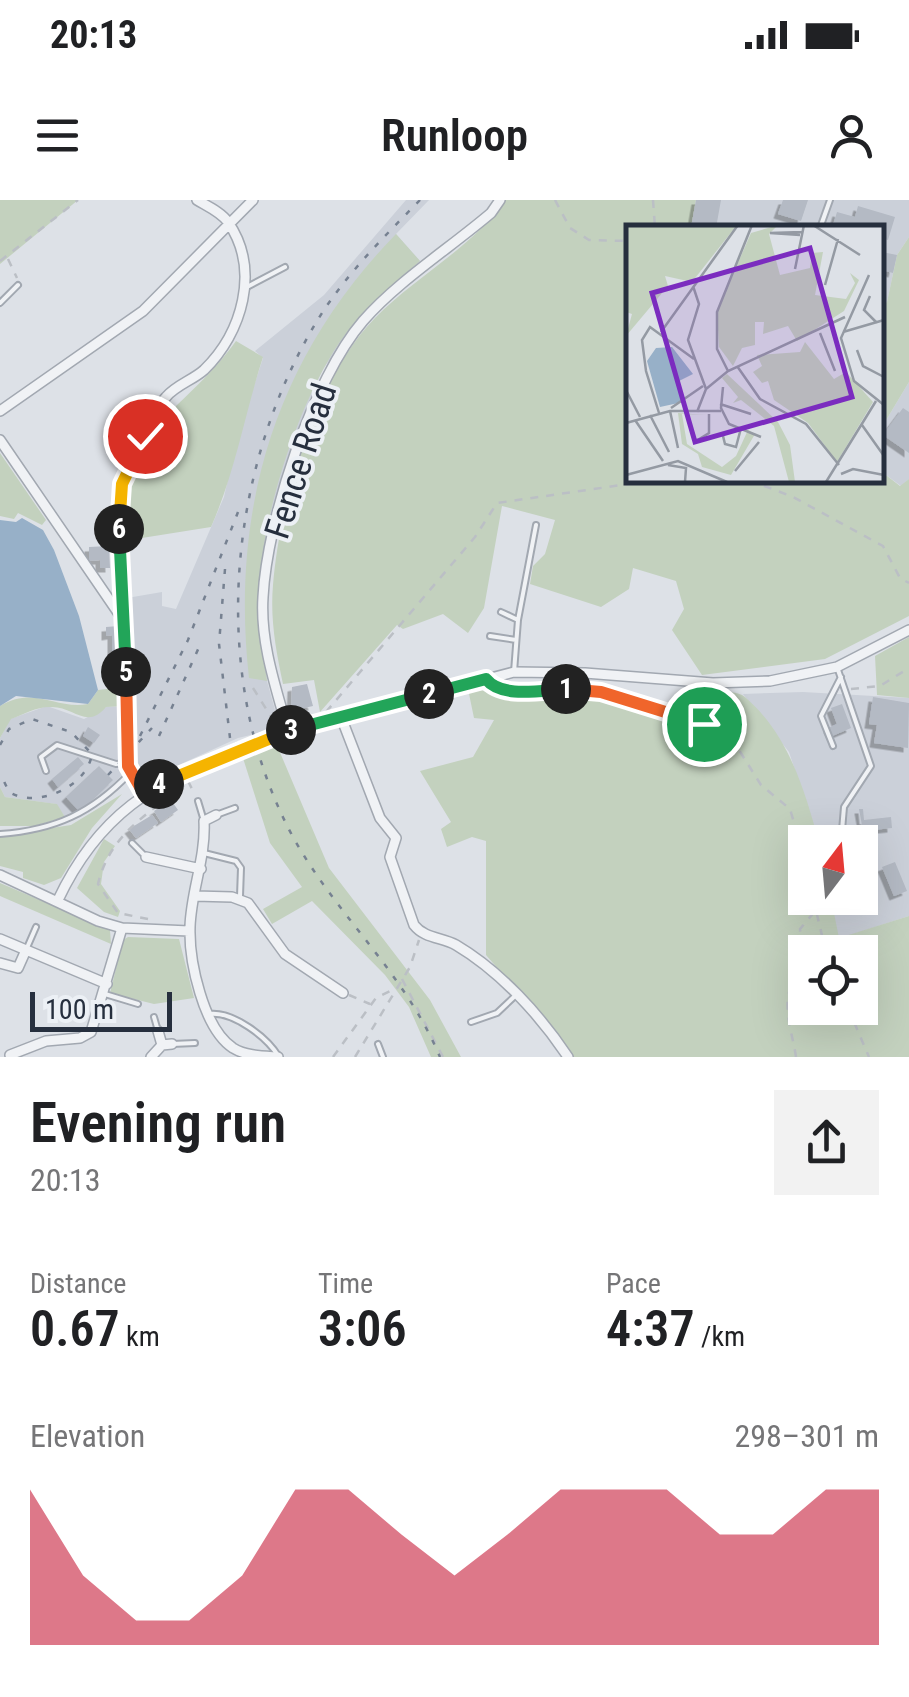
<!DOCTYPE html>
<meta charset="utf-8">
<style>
:root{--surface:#fff;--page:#f2f2f2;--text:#202124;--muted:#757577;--accent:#cf3f58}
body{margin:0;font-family:"Roboto Condensed",sans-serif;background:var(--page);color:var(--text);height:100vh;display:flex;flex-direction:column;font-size:38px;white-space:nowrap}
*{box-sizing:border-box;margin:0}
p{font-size:32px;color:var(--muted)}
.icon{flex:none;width:55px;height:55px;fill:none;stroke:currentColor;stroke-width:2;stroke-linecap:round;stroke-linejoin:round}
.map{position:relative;height:857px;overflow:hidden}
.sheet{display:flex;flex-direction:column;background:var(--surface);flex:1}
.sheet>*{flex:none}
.needle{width:65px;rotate:16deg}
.controls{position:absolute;left:788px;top:625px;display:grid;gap:20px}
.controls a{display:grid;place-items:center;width:90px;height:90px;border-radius:0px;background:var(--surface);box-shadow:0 10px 40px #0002;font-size:50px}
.scale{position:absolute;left:30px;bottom:25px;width:142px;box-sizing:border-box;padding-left:10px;border:5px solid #262f3e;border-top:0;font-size:28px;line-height:35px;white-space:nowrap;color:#262f3e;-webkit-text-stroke:8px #ecf0f5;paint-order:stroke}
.pin{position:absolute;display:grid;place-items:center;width:85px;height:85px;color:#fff;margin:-42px;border:5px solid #fff;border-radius:50%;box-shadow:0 2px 10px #0007}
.km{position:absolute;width:50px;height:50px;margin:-25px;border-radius:50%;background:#222;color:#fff;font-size:28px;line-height:50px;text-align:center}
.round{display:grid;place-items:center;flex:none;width:105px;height:105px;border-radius:0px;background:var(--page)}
.headline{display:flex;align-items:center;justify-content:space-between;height:170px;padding:0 30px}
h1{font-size:55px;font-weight:600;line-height:75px}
.stats{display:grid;grid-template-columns:repeat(3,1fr);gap:15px;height:170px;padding:10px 30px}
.stats div{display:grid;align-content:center}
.stats b{font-size:50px;font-weight:600}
.stats small{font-size:28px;font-weight:400}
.stats p{font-size:28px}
.chart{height:280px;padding:20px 30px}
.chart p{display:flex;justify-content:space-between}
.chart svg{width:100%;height:180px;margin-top:10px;fill:var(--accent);opacity:.7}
.status{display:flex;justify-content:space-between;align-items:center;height:70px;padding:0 50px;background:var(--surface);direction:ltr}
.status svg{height:28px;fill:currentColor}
header{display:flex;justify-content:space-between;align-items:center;height:130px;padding:0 30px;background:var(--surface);font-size:45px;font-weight:600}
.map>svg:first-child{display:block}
</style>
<div class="status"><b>20:13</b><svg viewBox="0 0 49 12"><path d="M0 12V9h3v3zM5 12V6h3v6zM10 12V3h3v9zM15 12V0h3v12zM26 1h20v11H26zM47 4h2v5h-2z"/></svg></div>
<header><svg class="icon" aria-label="menu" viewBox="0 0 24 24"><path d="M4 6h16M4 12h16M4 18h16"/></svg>Runloop<svg class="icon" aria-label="person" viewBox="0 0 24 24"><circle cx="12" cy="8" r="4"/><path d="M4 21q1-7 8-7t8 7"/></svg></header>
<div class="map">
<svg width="909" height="857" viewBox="0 0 909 857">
<defs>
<filter id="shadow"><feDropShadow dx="-4.5" dy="4.5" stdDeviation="0" flood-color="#0004"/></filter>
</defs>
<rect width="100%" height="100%" fill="#dde1e7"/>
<!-- built -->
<path fill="#cbd0d9" d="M 406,0 L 429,0 L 396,34 L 420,61 L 375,100 L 322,170 L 293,242 L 268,327 L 258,405 L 267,481 L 280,528 L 238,538 L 157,575 L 145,575 L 136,566 L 134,552 L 138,535 L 133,530 L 127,398 L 162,392 L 162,406 L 176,409 L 224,297 L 237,238 L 263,158 L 255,151 L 324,95 Z
M 696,0 L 909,0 L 909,37 L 897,55 L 887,102 L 882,105 L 882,28 L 691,28 Z
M 909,182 L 909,279 L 901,286 L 882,272 L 882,227 Z
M 803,492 L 909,498 L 909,716 L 838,739 L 831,698 L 860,698 L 860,642 L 819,642 L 789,552 L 743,494 Z
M 47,506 L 84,519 L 106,507 L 123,506 L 124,573 L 91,605 L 65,617 L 56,604 L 5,597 L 0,587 L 0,538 L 10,519 Z"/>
<!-- green -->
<path fill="#c3d1be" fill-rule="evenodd" d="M 0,0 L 78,0 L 0,64 Z
M 505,0 L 696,0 L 691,27 L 629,28 L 629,280 L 882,280 L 882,272 L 900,286 L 909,279 L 909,416 L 825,459 L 702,475 L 672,430 L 684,409 L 676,381 L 633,368 L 629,389 L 601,407 L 530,384 L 533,366 L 545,354 L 555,320 L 502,306 L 484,408 L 468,433 L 443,414 L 403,429 L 397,425 L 320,512 L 314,480 L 283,484 C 276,451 270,419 273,385 C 280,300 315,179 375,118 C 416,76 472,48 505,0 Z
M 396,34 L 420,61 C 391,86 361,111 339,143 C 295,209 259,325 258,405 C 257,430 264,456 267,481 L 249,478 C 230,308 276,157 396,34 Z
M 909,37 L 909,182 L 882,227 L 882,105 L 887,102 L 897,55 Z
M 236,141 L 263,157 C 245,213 235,273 211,327 L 123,341 C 116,228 182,216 236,141 Z
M 0,253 L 46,320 L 42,325 L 18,313 L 14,319 L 0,316 Z
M 909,437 L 909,498 L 877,495 L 875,456 Z
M 123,487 L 123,506 L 106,507 C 87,530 74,507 52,507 C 38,506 24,514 11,519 L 0,538 L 0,506 C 35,485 56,510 88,504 L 98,490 Z
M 476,487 L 490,494 L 611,497 L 667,515 L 701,538 L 710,522 L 716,488 C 725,493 738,491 745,497 C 789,535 804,589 819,642 L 805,642 L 805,698 L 831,698 L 839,738 L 909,716 L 909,857 L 574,857 L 486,755 L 486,641 L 472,637 L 447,647 L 441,629 L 451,622 L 420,571 L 473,557 L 494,520 L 474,518 L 468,489 ZM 805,752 L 860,752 L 860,808 L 805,808 Z
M 276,543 L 329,668 L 430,800 L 461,857 L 431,857 L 409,807 L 385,775 L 312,701 L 272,724 L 263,709 L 302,687 L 270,643 L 242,555 Z
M 0,587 L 5,597 L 57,604 L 65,617 L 34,626 L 0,626 Z
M 122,594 L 92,628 L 61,678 L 44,685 L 23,678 L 23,672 L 0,666 L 0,636 L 71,625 Z
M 104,639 L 115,646 L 104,662 L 101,684 L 120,711 L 118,717 L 104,712 L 77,688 Z
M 0,683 L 110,730 L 111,744 L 0,696 Z
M 128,737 L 179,739 L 194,798 L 154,804 L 110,793 L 123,740 Z"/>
<!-- water -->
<path fill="#97b0c8" d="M 22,318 L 43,330 L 54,350 L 79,416 L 98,490 L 88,504 L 16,496 L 0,506 L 0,320 L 16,322 Z"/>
<!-- building -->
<path fill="#b4bac4" filter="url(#shadow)" d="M 696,0 L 721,0 L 716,28 L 691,28 Z
M 783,0 L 808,0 L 801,21 L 778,14 Z
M 858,6 L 895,17 L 888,40 L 882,38 L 882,28 L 833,25 L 837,12 L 855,17 Z
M 882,52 L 897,55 L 893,73 L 882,70 Z
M 903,208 L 909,212 L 909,253 L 883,235 Z
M 109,346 L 110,368 L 100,368 L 100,360 L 89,361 L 89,347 Z
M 119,426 L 121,482 L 113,482 L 113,461 L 108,461 L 112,456 L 112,435 L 106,436 L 106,427 Z
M 307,484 L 313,506 L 291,511 L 292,487 Z
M 873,497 L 909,503 L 908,548 L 874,543 L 877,525 L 869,524 Z
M 842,504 L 851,528 L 832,536 L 828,528 L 837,524 L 831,508 Z
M 88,527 L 100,535 L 94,543 L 83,536 Z
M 78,557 L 84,564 L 58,587 L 52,579 Z
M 99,566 L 113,580 L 80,612 L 66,597 Z
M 171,600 L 178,610 L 161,622 L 154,611 Z
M 859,609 L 863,609 L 864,620 L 891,617 L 892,628 L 863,631 Z
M 152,615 L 158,623 L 136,638 L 129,629 Z
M 895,662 L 907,691 L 894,696 L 882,667 Z"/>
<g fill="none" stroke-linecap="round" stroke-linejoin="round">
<defs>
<path id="service" d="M 820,28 L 830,0
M 247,87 L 285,67
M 0,103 L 18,85
M 501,412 L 518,420 L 514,472
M 518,420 L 536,325
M 490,436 L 516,440
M 837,467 L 871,566 L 844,607 L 841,642
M 487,481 C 504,498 539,489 561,489 C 610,489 660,505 704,524
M 833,546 L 821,516 L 841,477
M 46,571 L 41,557 L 57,545 L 116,564 L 128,563
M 198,601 L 204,621
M 216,615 L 235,608
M 0,634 C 55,630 92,613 130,573
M 132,643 L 146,657
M 204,653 L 236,661 L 241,668 L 240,696
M 26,750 L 36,727
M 105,794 L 138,804
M 209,814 C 233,811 267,837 279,857
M 154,817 L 158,831
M 471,822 L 497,813 L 516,795
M 172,844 L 195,843
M 378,844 L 383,857"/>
<path id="minor" d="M 0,211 L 143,111 L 253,0
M 0,240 L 119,414 L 125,414
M 341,517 L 380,618 L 396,638 L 390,657 L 414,725 C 425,739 442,737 456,745 C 500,771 540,815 568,857
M 288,531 C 276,488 260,442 263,397 C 267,319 313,179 363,121 C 398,81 450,48 491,13 L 500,0
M 278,534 L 514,472 L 585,473 L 713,483 L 770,481 L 837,467 L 909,430
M 143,592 L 128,566 L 118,302 C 125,273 146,219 166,197 C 176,185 193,180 204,170 C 242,133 261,70 228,22 C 221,12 207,6 197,0
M 216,615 L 204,621 C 206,658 191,691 190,727 C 189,761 203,828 233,848 C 246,856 263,856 278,857
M 146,657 L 201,669
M 0,675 L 98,721 L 122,728 L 189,731
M 195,696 L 232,697 L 248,703 L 285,754 L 343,793
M 58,700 C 99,613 153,584 237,548
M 0,739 L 107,784
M 0,763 L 18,768 L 26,750
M 158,831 L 162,845 L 172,844
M 10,855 L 46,841 L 80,838 L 91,832 L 122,728
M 151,857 L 162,845"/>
</defs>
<!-- service casing -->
<use href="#service" stroke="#a2a8b1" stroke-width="8"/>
<!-- minor casing -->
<use href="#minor" stroke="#a2a8b1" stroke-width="12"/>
<!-- path -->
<path stroke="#bbbfc5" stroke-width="2.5" stroke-dasharray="8 8" stroke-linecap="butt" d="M 555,0 L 570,28 L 589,40 L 629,41
M 653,0 L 655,28
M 8,59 L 17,78
M 0,61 L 78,0
M 749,280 L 793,297 L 883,346 L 900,378 L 909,383
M 253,488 L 275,523
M 851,489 L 880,486 L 909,468
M 719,491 L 739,550 L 761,585 L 790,609 L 805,659
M 326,512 L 475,337 L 497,303 L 656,280
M 188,581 L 195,595
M 813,698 L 826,752
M 148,719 L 118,713 L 98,684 C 110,633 150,613 188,582
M 402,779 L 443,857
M 349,795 L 370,804
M 848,808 L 869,857
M 333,857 L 376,798 L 394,789
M 355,857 L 410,767 L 419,740
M 796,857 C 793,836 784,813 789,792 C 795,763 803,762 800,729 L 816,710"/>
<!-- service -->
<use href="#service" stroke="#f0f2f5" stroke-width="4"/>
<!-- minor -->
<use href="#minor" stroke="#f0f2f5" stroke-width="9"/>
<!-- rail -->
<path stroke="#768191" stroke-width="2.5" stroke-dasharray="5 10" stroke-linecap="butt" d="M 420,0 C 383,38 345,75 317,121 C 226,271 208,480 293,637 C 336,715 405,773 440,857
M 225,369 L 219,444 L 230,538
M 140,536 L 188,440 L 238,312
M 159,536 L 200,445
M 0,545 L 9,529 L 32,519 L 71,532 L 92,554 C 87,587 37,609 9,592 L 0,573
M 108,575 L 152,528"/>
<defs>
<path id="minor-bridge" d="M 237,548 L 278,534"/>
</defs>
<!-- minor-bridge casing -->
<use href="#minor-bridge" stroke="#a2a8b1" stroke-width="12" stroke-linecap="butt"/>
<!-- minor-bridge -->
<use href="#minor-bridge" stroke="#f0f2f5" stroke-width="9"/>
</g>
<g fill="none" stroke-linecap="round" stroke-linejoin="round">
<defs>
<path id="split-1" d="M 566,489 L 601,492 L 704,524"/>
<path id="split-2" d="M 429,494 L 486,479 C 502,499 542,490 566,489"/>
<path id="split-3" d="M 291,530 L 429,494"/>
<path id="split-4" d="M 159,584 L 291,530"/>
<path id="split-5" d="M 126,472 L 128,566 L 143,592 L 159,584"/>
<path id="split-6" d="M 119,329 L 126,472"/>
<path id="split-7" d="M 119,329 L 122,284 L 145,236"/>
</defs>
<!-- split-1 casing -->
<use href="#split-1" stroke="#fff" stroke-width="20"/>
<!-- split-2 casing -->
<use href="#split-2" stroke="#fff" stroke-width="20"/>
<!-- split-3 casing -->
<use href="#split-3" stroke="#fff" stroke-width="20"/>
<!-- split-4 casing -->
<use href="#split-4" stroke="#fff" stroke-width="20"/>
<!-- split-5 casing -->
<use href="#split-5" stroke="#fff" stroke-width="20"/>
<!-- split-6 casing -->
<use href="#split-6" stroke="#fff" stroke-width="20"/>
<!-- split-7 casing -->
<use href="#split-7" stroke="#fff" stroke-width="20"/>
<!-- split-1 -->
<use href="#split-1" stroke="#f0652b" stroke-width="12"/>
<!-- split-2 -->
<use href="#split-2" stroke="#22a559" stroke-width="12"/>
<!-- split-3 -->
<use href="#split-3" stroke="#22a559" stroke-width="12"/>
<!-- split-4 -->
<use href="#split-4" stroke="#f5b400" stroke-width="12"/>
<!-- split-5 -->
<use href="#split-5" stroke="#f0652b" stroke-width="12"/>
<!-- split-6 -->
<use href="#split-6" stroke="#22a559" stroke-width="12"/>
<!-- split-7 -->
<use href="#split-7" stroke="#f5b400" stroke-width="12"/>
</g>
<g text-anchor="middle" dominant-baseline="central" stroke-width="8" stroke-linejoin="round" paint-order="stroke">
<!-- street labels -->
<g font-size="35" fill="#262f3e" stroke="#ecf0f5">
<text transform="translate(301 261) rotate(-72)">Fence Road</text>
</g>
</g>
<!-- overview -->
<g transform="translate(626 25)">
<rect width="258" height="258" fill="#dde1e7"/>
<path d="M 0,0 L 111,0 L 66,57 L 39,51 L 42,61 L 0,111 L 6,89 L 0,87 ZM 152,0 L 143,9 L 154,50 L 184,43 L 186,28 L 197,27 L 189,70 L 220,74 L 229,58 L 224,48 L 233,55 L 218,86 L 171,116 L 162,101 L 137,109 L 138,97 L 129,97 L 129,120 L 116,123 L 107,141 L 93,122 L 91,86 L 125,8 ZM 179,117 L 208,154 L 220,147 L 247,177 L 211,237 L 182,198 L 148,175 L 142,156 L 136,158 L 127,147 L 136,141 L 131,130 L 174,127 ZM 101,149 L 152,197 L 164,220 L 169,257 L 163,257 L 148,201 L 115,175 L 107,178 L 112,172 L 96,153 ZM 52,188 L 81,190 L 56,189 L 61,219 L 96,242 L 110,231 L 122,205 L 129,209 L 105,250 L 76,242 L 72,229 L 56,219 Z" fill="#c3d1be"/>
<path d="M 46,122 L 67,149 L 51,157 L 57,177 L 34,182 L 21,136 L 30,123 Z" fill="#97b0c8"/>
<path fill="none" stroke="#949aa3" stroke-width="2.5" d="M 187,0 L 234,30M 174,10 L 144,8 L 176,7M 169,44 L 178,0M 243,50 L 215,113 L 228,156 L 258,180M 199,60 L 212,14M 67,61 L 73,79 L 62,115 L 80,164M 244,71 L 238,85 L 251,98M 35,107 L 112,0M 217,107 L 258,95M 194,108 L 209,146M 231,125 L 237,141 L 258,152M 111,141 L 134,174 L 180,199 L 213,240M 102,146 L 91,124 L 91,87 L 126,0M 97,162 L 95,183 L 103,199 L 135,212M 0,165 L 14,192M 94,179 L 125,189M 45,183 L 77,161M 44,186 L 52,223M 71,187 L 80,164 L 102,146 L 219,92M 33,188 L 20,146 L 16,115 L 24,102 L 68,134M 24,190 L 43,227M 9,195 L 37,236M 0,198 L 44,186 L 95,186M 236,200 L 258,231M 96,207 L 99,219 L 110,222 L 115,203M 70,216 L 83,208 L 83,189M 42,240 L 60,243 L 59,257M 109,246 L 133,217M 215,249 L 227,244 L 258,250M 0,250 L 52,236 L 101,257M 200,257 L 250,176"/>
<path fill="#7b2cbf" fill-opacity="0.15" stroke="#7b2cbf" stroke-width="5" d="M 184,23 L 226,172 L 69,217 L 26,68 Z"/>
<rect width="258" height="258" fill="none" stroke="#262f3e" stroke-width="5"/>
</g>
</svg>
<div class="controls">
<a><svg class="needle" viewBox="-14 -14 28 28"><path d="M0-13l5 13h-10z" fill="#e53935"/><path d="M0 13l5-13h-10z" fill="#757577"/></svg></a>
<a><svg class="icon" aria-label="locate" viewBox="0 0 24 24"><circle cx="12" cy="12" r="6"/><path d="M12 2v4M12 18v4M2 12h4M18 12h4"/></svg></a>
</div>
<div class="scale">100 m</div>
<div class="pin" style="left:704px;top:524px;background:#1e9e55"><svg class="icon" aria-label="arrive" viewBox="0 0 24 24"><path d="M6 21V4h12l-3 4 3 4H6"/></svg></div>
<div class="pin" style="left:145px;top:236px;background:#d93025"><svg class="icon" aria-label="check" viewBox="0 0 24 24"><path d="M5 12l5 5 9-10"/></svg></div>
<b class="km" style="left:566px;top:489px">1</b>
<b class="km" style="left:429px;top:494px">2</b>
<b class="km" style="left:291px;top:530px">3</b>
<b class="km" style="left:159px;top:584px">4</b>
<b class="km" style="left:126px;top:472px">5</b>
<b class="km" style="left:119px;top:329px">6</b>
</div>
<section class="sheet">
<div class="headline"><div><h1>Evening run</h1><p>20:13</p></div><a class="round"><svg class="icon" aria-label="share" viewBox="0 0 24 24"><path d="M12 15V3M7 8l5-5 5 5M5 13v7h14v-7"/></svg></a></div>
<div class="stats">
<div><p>Distance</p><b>0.67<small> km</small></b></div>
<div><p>Time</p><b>3:06</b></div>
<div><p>Pace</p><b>4:37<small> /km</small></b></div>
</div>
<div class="chart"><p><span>Elevation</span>298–301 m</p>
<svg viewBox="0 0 160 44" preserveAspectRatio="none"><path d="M0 44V6L10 27L20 38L30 38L40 27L50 6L60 6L70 17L80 27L90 17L100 6L110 6L120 6L130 17L140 17L150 6L160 6V44z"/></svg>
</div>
</section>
